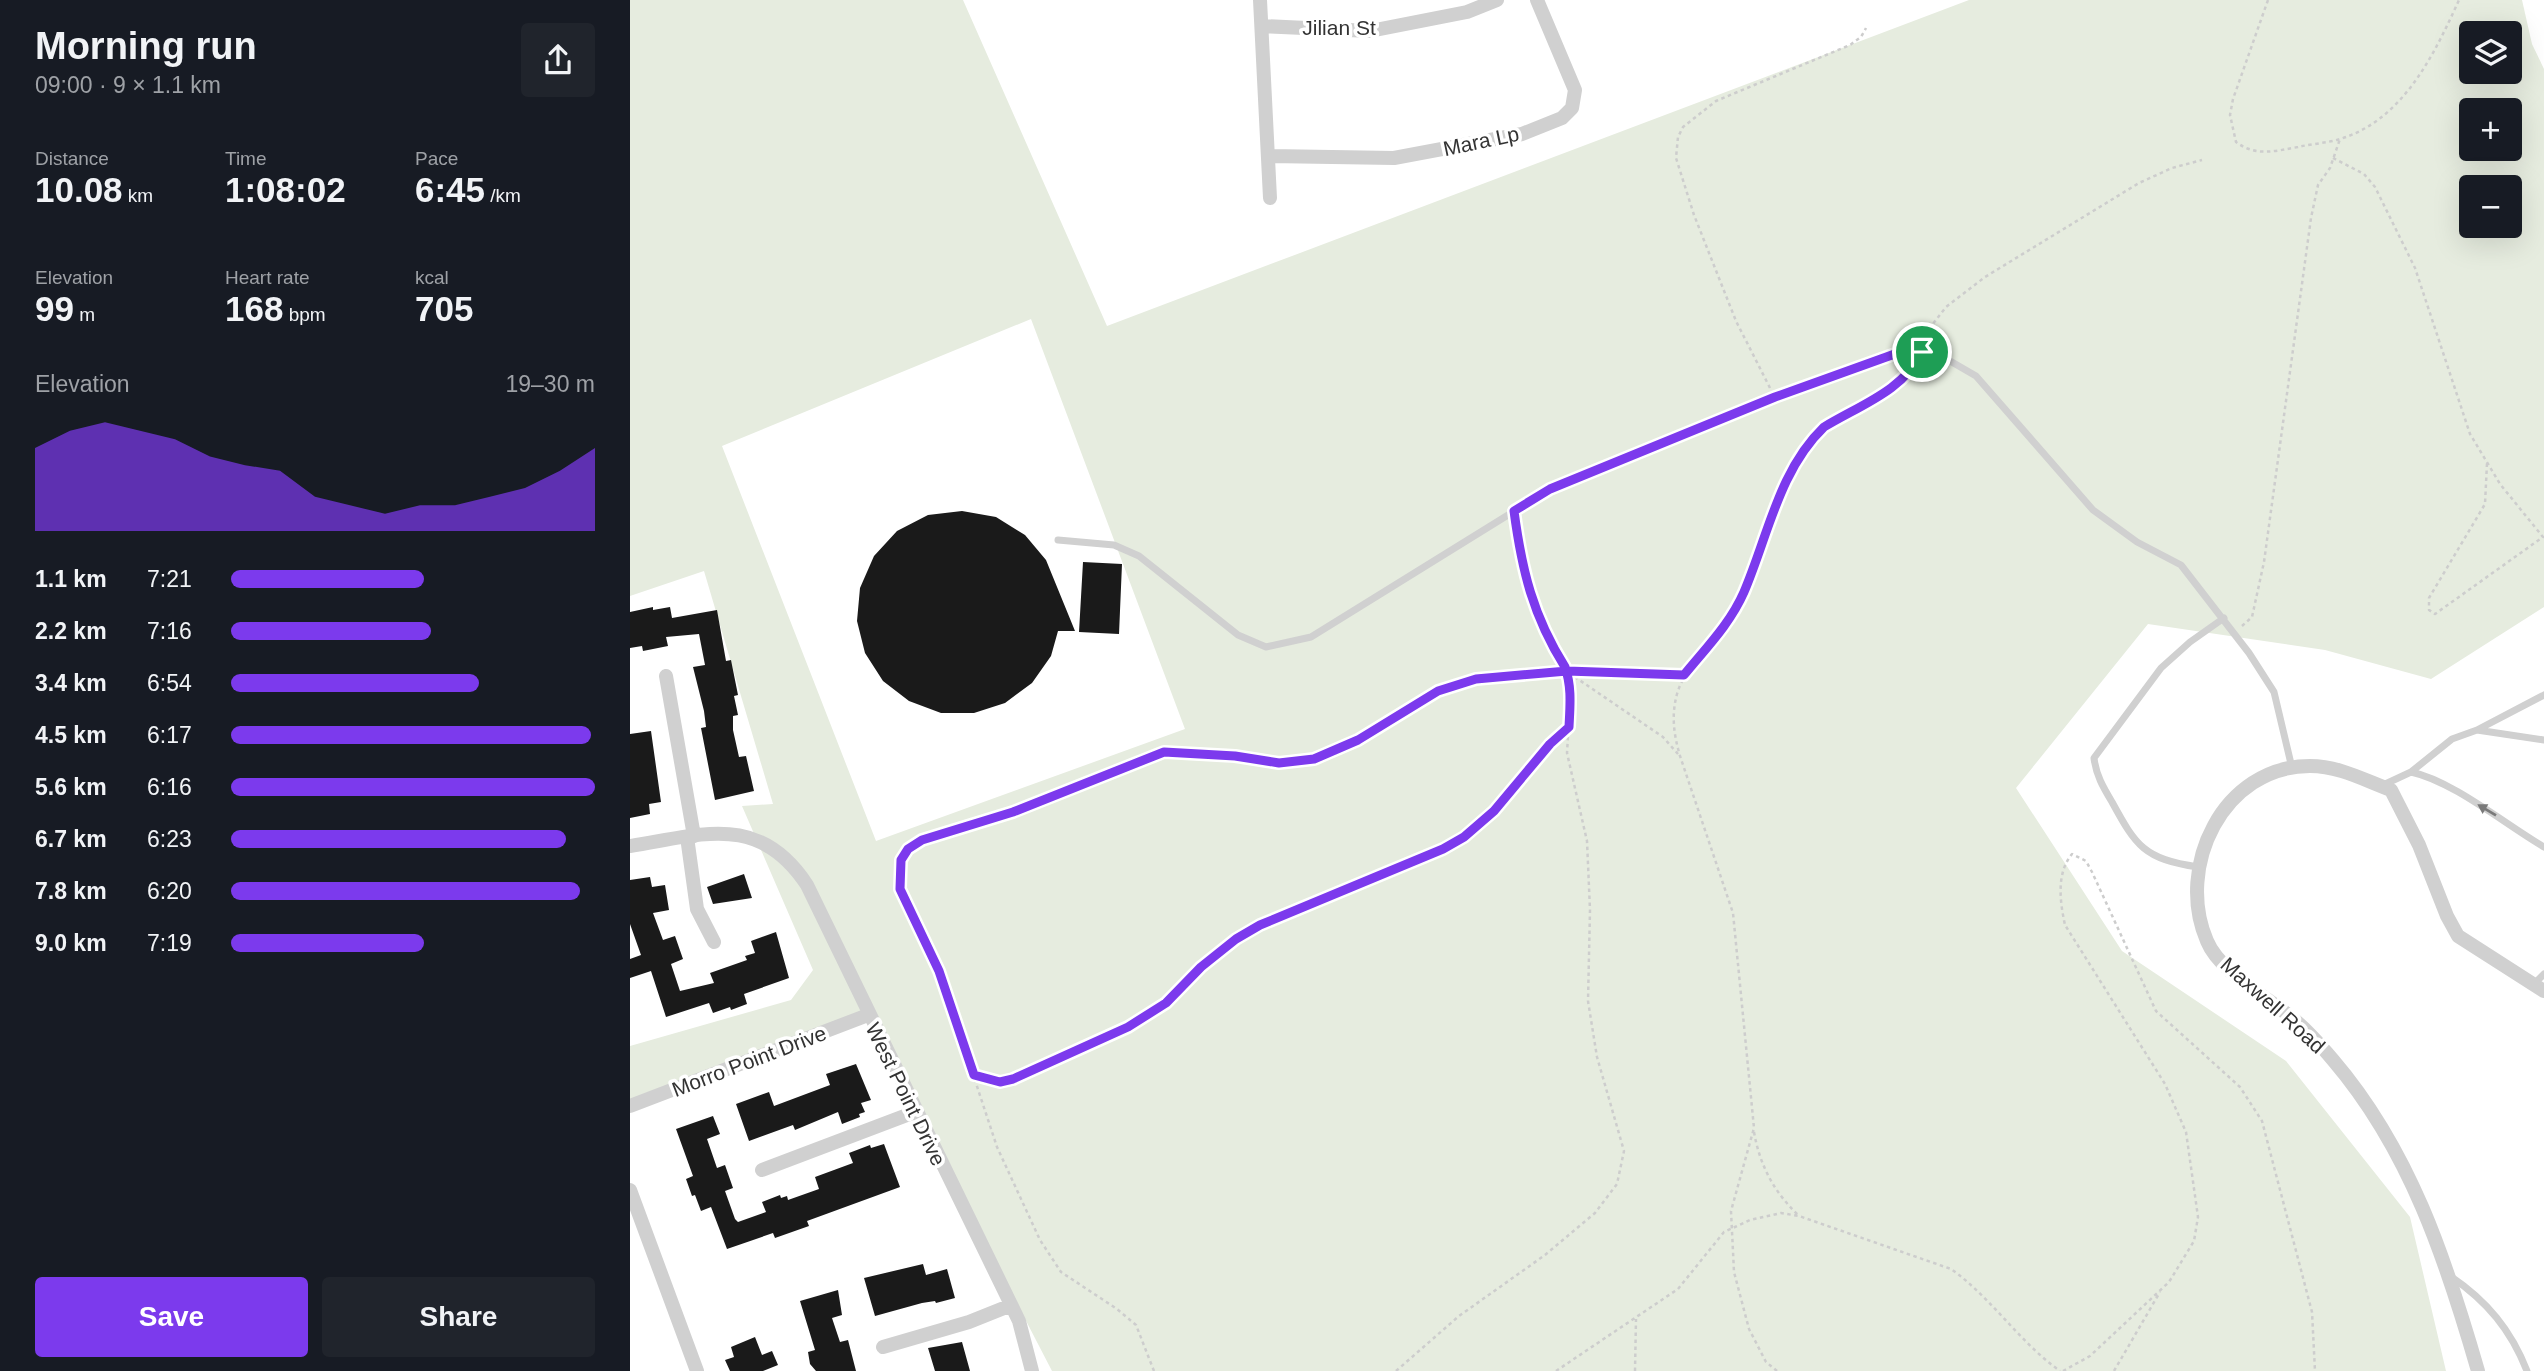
<!DOCTYPE html>
<meta charset="utf-8">
<style>
:root{--surface:#171b24;--page:#20242c;--text:#f1f3f6;--muted:#9ea1a6;--accent:#7c3aed}
body{margin:0;font-family:Arial,sans-serif;background:var(--page);color:var(--text);height:100vh;display:flex;flex-direction:column;font-size:26px;white-space:nowrap}
*{box-sizing:border-box;margin:0}
p{font-size:23px;color:var(--muted)}
.icon{flex:none;width:38px;height:38px;fill:none;stroke:currentColor;stroke-width:2;stroke-linecap:round;stroke-linejoin:round}
.map{position:relative;flex:1;overflow:hidden}
.panel{display:flex;flex-direction:column;background:var(--surface);width:630px}
.panel>*{flex:none}
.controls{position:absolute;left:1829px;top:21px;display:grid;gap:14px}
.controls a{display:grid;place-items:center;width:63px;height:63px;border-radius:7px;background:var(--surface);box-shadow:0 7px 28px #0002;font-size:35px}
.pin{position:absolute;display:grid;place-items:center;width:60px;height:60px;color:#fff;margin:-30px;border:4px solid #fff;border-radius:50%;box-shadow:0 2px 7px #0007}
.round{display:grid;place-items:center;flex:none;width:74px;height:74px;border-radius:7px;background:var(--page)}
.headline{display:flex;align-items:center;justify-content:space-between;height:119px;padding:0 35px}
h1{font-size:38px;font-weight:700;line-height:52px}
.metrics{display:grid;grid-template-columns:repeat(3,1fr);gap:10px;height:119px;padding:7px 35px}
.metrics div{display:grid;align-content:center}
.metrics b{font-size:35px;font-weight:700}
.metrics small{font-size:19px;font-weight:400}
.metrics p{font-size:19px}
.chart{height:196px;padding:14px 35px}
.chart p{display:flex;justify-content:space-between}
.chart svg{width:100%;height:126px;margin-top:7px;fill:var(--accent);opacity:.7}
.action{display:flex;gap:14px;margin-top:auto;padding:14px 35px}
.action a{flex:1;height:80px;border-radius:7px;background:var(--accent);color:#fff;font-size:28px;font-weight:700;line-height:80px;text-align:center}
.action a+a{background:var(--page);color:var(--text)}
ul{padding:0 35px;list-style:none;font-size:23px}
li{display:grid;grid-template-columns:112px 84px 1fr;align-items:center;height:52px}
li i{height:18px;border-radius:9px;background:var(--accent)}
main{display:flex;flex:1;min-height:0}
.map>svg:first-child{display:block}
</style>
<main>
<section class="panel">
<div class="headline"><div><h1>Morning run</h1><p>09:00 · 9 × 1.1 km</p></div><a class="round"><svg class="icon" aria-label="share" viewBox="0 0 24 24"><path d="M12 15V3M7 8l5-5 5 5M5 13v7h14v-7"/></svg></a></div>
<div class="metrics">
<div><p>Distance</p><b>10.08<small> km</small></b></div>
<div><p>Time</p><b>1:08:02</b></div>
<div><p>Pace</p><b>6:45<small> /km</small></b></div>
</div>
<div class="metrics">
<div><p>Elevation</p><b>99<small> m</small></b></div>
<div><p>Heart rate</p><b>168<small> bpm</small></b></div>
<div><p>kcal</p><b>705</b></div>
</div>
<div class="chart"><p><span>Elevation</span>19–30 m</p>
<svg viewBox="0 0 160 44" preserveAspectRatio="none"><path d="M0 44V15L10 9L20 6L30 9L40 12L50 18L60 21L70 23L80 32L90 35L100 38L110 35L120 35L130 32L140 29L150 23L160 15V44z"/></svg>
</div>
<ul>
<li><b>1.1 km</b>7:21<i style="width:53%"></i></li>
<li><b>2.2 km</b>7:16<i style="width:55%"></i></li>
<li><b>3.4 km</b>6:54<i style="width:68%"></i></li>
<li><b>4.5 km</b>6:17<i style="width:99%"></i></li>
<li><b>5.6 km</b>6:16<i style="width:100%"></i></li>
<li><b>6.7 km</b>6:23<i style="width:92%"></i></li>
<li><b>7.8 km</b>6:20<i style="width:96%"></i></li>
<li><b>9.0 km</b>7:19<i style="width:53%"></i></li>
</ul>
<div class="action"><a>Save</a><a>Share</a></div>
</section>
<div class="map">
<svg width="1914" height="1371" viewBox="0 0 1914 1371">
<rect width="100%" height="100%" fill="#fff"/>
<!-- green -->
<path fill="#e6ecdf" fill-rule="evenodd" d="M 0,0 L 333,0 L 477,326 L 1339,0 L 1892,0 L 1902,44 L 1914,69 L 1914,607 L 1801,679 L 1695,650 L 1518,624 L 1386,788 L 1492,951 L 1656,1061 L 1780,1217 L 1816,1371 L 422,1371 L 238,1016 L 0,1108 L 0,1046 L 161,1000 L 183,970 L 112,806 L 143,804 L 74,571 L 0,596 ZM 1841,33 L 1880,33 L 1880,72 L 1841,72 ZM 1841,110 L 1880,110 L 1880,149 L 1841,149 ZM 1841,187 L 1880,187 L 1880,226 L 1841,226 ZM 401,319 L 555,729 L 246,841 L 92,446 Z"/>
<!-- building -->
<path fill="#1a1a1a" d="M 332,511 L 366,517 L 395,535 L 416,560 L 445,631 L 428,631 L 421,656 L 402,683 L 375,703 L 344,713 L 311,713 L 279,701 L 253,681 L 235,653 L 227,621 L 230,588 L 244,556 L 267,531 L 298,515 Z
M 453,562 L 492,564 L 489,634 L 449,632 Z
M 23,607 L 23,610 L 40,607 L 42,618 L 87,610 L 96,661 L 101,660 L 108,695 L 104,696 L 108,715 L 103,716 L 103,730 L 109,757 L 116,756 L 124,791 L 85,800 L 71,728 L 76,727 L 74,711 L 63,667 L 75,665 L 69,634 L 36,637 L 38,646 L 13,651 L 12,646 L 0,648 L 0,612 Z
M 21,731 L 31,802 L 19,804 L 20,814 L 0,818 L 0,734 Z
M 114,874 L 122,898 L 83,904 L 77,887 Z
M 20,877 L 22,887 L 35,885 L 39,910 L 23,913 L 33,940 L 45,936 L 53,959 L 41,964 L 50,991 L 84,983 L 80,973 L 117,960 L 115,956 L 125,953 L 121,941 L 146,932 L 159,978 L 114,994 L 117,1004 L 101,1010 L 100,1007 L 83,1013 L 79,1003 L 36,1017 L 21,971 L 0,978 L 0,959 L 11,955 L 0,924 L 0,880 Z
M 226,1064 L 241,1100 L 231,1103 L 235,1112 L 229,1114 L 230,1117 L 212,1124 L 208,1112 L 165,1130 L 163,1125 L 119,1141 L 106,1104 L 139,1092 L 144,1106 L 200,1085 L 196,1074 Z
M 83,1116 L 90,1134 L 77,1139 L 87,1168 L 95,1165 L 103,1188 L 95,1191 L 105,1219 L 108,1222 L 136,1212 L 132,1202 L 150,1195 L 151,1198 L 157,1196 L 158,1200 L 189,1189 L 185,1177 L 223,1163 L 219,1153 L 240,1145 L 241,1148 L 254,1144 L 270,1187 L 177,1221 L 179,1226 L 145,1238 L 143,1233 L 97,1249 L 81,1207 L 71,1211 L 65,1195 L 62,1196 L 56,1179 L 63,1176 L 46,1129 Z
M 293,1264 L 296,1275 L 317,1269 L 325,1298 L 306,1303 L 305,1301 L 292,1303 L 245,1316 L 234,1278 Z
M 208,1290 L 212,1315 L 202,1318 L 210,1342 L 218,1340 L 226,1371 L 186,1371 L 180,1364 L 178,1352 L 185,1350 L 170,1301 Z
M 125,1337 L 132,1355 L 142,1351 L 148,1365 L 133,1371 L 100,1371 L 95,1360 L 104,1357 L 101,1347 Z
M 332,1342 L 340,1371 L 305,1371 L 298,1348 Z"/>
<g fill="none" stroke-linecap="round" stroke-linejoin="round">
<!-- path -->
<path stroke="#cdcdcd" stroke-width="2.5" stroke-dasharray="3.5 3.5" stroke-linecap="butt" d="M 1638,0 L 1603,99 L 1600,115 L 1606,142 C 1626,157 1645,151 1668,147 C 1681,144 1697,143 1710,139 C 1773,120 1804,55 1829,0
M 1703,158 L 1734,174 L 1745,187 L 1785,268 L 1840,434 L 1870,484 L 1913,537 L 1805,614 L 1799,610 L 1799,598 L 1855,504 L 1857,463
M 1295,342 L 1298,330 L 1316,307 L 1355,277 L 1509,183 L 1542,168 L 1572,160
M 1140,388 L 1106,321 L 1064,215 L 1046,158 L 1048,137 L 1053,127 L 1086,101 L 1220,45 L 1231,37 L 1236,28
M 1612,626 L 1622,617 L 1634,562 L 1681,218 L 1688,185 L 1700,168 L 1710,139
M 939,673 L 1033,737 L 1048,754
M 344,1075 L 370,1082 L 383,1079 L 498,1027 L 536,1003 L 571,967 L 630,925 L 813,849 L 834,837 L 864,811 L 920,744 L 937,729
M 1124,1132 C 1130,1166 1144,1192 1169,1216
M 524,1371 L 506,1325 L 487,1309 L 431,1272 L 410,1240 L 367,1147 L 309,971 L 270,889 L 271,860 L 278,849 L 292,840 L 383,812 L 534,752 L 605,756 L 649,763 L 684,759 L 728,740 L 808,691 L 846,679 L 937,671 L 1054,675
M 766,1371 L 829,1316 L 915,1255 L 965,1213 L 987,1184 L 994,1151 L 967,1057 L 958,1001 L 960,910 L 957,841 L 937,753 L 941,685 L 935,667 L 918,640 L 892,570 L 886,525
M 926,1371 L 1048,1289 L 1094,1232 L 1120,1220 L 1151,1213 L 1169,1216 L 1321,1269 C 1362,1298 1389,1342 1430,1371
M 1005,1371 L 1006,1319
M 1147,1371 L 1136,1362 L 1119,1329 L 1104,1272 L 1101,1211 L 1124,1128 L 1103,913 L 1050,756 C 1044,735 1041,716 1047,694 C 1055,666 1078,653 1093,629 C 1131,569 1138,487 1187,434 C 1214,405 1268,401 1286,364
M 1433,1371 L 1460,1356 L 1539,1282 L 1564,1241 L 1568,1217 L 1556,1132 L 1535,1084 L 1435,925 C 1430,902 1426,873 1442,854 L 1456,861 L 1462,872 L 1526,1011 L 1610,1087 L 1632,1121 L 1682,1312 L 1685,1371
M 1484,1371 L 1530,1292"/>
<!-- lane -->
<path stroke="#d0d0d0" stroke-width="7" d="M 428,540 L 484,545 L 509,556 L 608,635 L 636,647 L 681,637 L 920,489 L 1145,397 L 1273,351 L 1308,354 L 1346,376 L 1463,510 L 1507,542 L 1551,565 L 1619,653 L 1644,692 L 1662,768
M 1847,730 L 1914,695
M 1781,772 C 1823,781 1876,825 1914,847
M 1751,786 L 1781,772 L 1822,739 L 1847,730 L 1914,740
M 1568,867 C 1514,859 1506,846 1482,802 C 1473,787 1466,775 1464,758 L 1531,668 L 1560,642 L 1594,618
M 1904,984 L 1914,974
M 1820,1276 C 1857,1301 1881,1330 1897,1371"/>
<!-- street -->
<path stroke="#d0d0d0" stroke-width="14" d="M 630,0 L 640,198
M 632,26 L 740,31 L 837,12 L 867,0
M 638,156 L 764,158 L 892,134 L 932,118 L 942,108 L 945,90 L 907,0
M 36,676 L 64,836
M 57,837 L 67,909 L 84,942
M 0,846 C 72,835 129,812 177,885 L 389,1321 L 402,1371
M 0,1106 L 238,1015
M 132,1170 L 285,1112
M 0,1190 L 67,1371
M 253,1347 L 339,1322 L 379,1306
M 1848,1371 C 1816,1260 1780,1150 1703,1060 C 1692,1047 1680,1033 1667,1022 C 1641,999 1590,973 1577,941 C 1545,867 1593,766 1680,766 C 1709,766 1734,780 1761,790 L 1789,845 L 1817,916 L 1828,936 L 1914,991"/>
</g>
<!-- one-way arrows -->
<defs><path id="oneway-solid" d="M-6-.8H1V-3.2L6.5 0L1 3.2V.8H-6Z" transform="scale(1.75)"/></defs>
<use fill="#7a7a7a" href="#oneway-solid" transform="translate(1857 810) rotate(-149)"/>
<g fill="none" stroke-linecap="round" stroke-linejoin="round">
<defs>
<path id="route" d="M 1292,352 C 1273,391 1230,405 1194,427 C 1149,470 1138,536 1114,592 C 1100,624 1076,648 1054,675 L 937,671 L 846,679 L 808,691 L 728,740 L 684,759 L 649,763 L 605,756 L 534,752 L 383,812 L 292,840 L 278,849 L 271,860 L 270,889 L 309,971 L 344,1075 L 370,1082 L 383,1079 L 498,1027 L 536,1003 L 571,967 L 606,939 L 630,925 L 813,849 L 834,837 L 864,811 L 920,744 L 939,727 C 940,706 942,687 935,667 C 903,616 892,571 884,511 L 920,489 L 1145,397 L 1273,351 L 1292,352"/>
</defs>
<!-- route casing -->
<use href="#route" stroke="#fff" stroke-width="14"/>
<!-- route -->
<use href="#route" stroke="#7c3aed" stroke-width="9"/>
</g>
<g text-anchor="middle" dominant-baseline="central" stroke-width="7" stroke-linejoin="round" paint-order="stroke">
<!-- street labels -->
<g font-size="21" fill="#333" stroke="#fff">
<text x="709" y="27">Jilian St</text>
<text transform="translate(851 141) rotate(-12)">Mara Lp</text>
<text transform="translate(1643 1005) rotate(42)">Maxwell Road</text>
<text transform="translate(119 1061) rotate(-21)">Morro Point Drive</text>
<text transform="translate(276 1094) rotate(64)">West Point Drive</text>
</g>
</g>
</svg>
<div class="controls">
<a><svg class="icon" aria-label="layers" viewBox="0 0 24 24"><path d="M12 4l9 5-9 5-9-5zM3 14l9 5 9-5"/></svg></a>
<a>+</a>
<a>−</a>
</div>
<div class="pin" style="left:1292px;top:352px;background:#1e9e55"><svg class="icon" aria-label="arrive" viewBox="0 0 24 24"><path d="M6 21V4h12l-3 4 3 4H6"/></svg></div>
</div>
</main>
